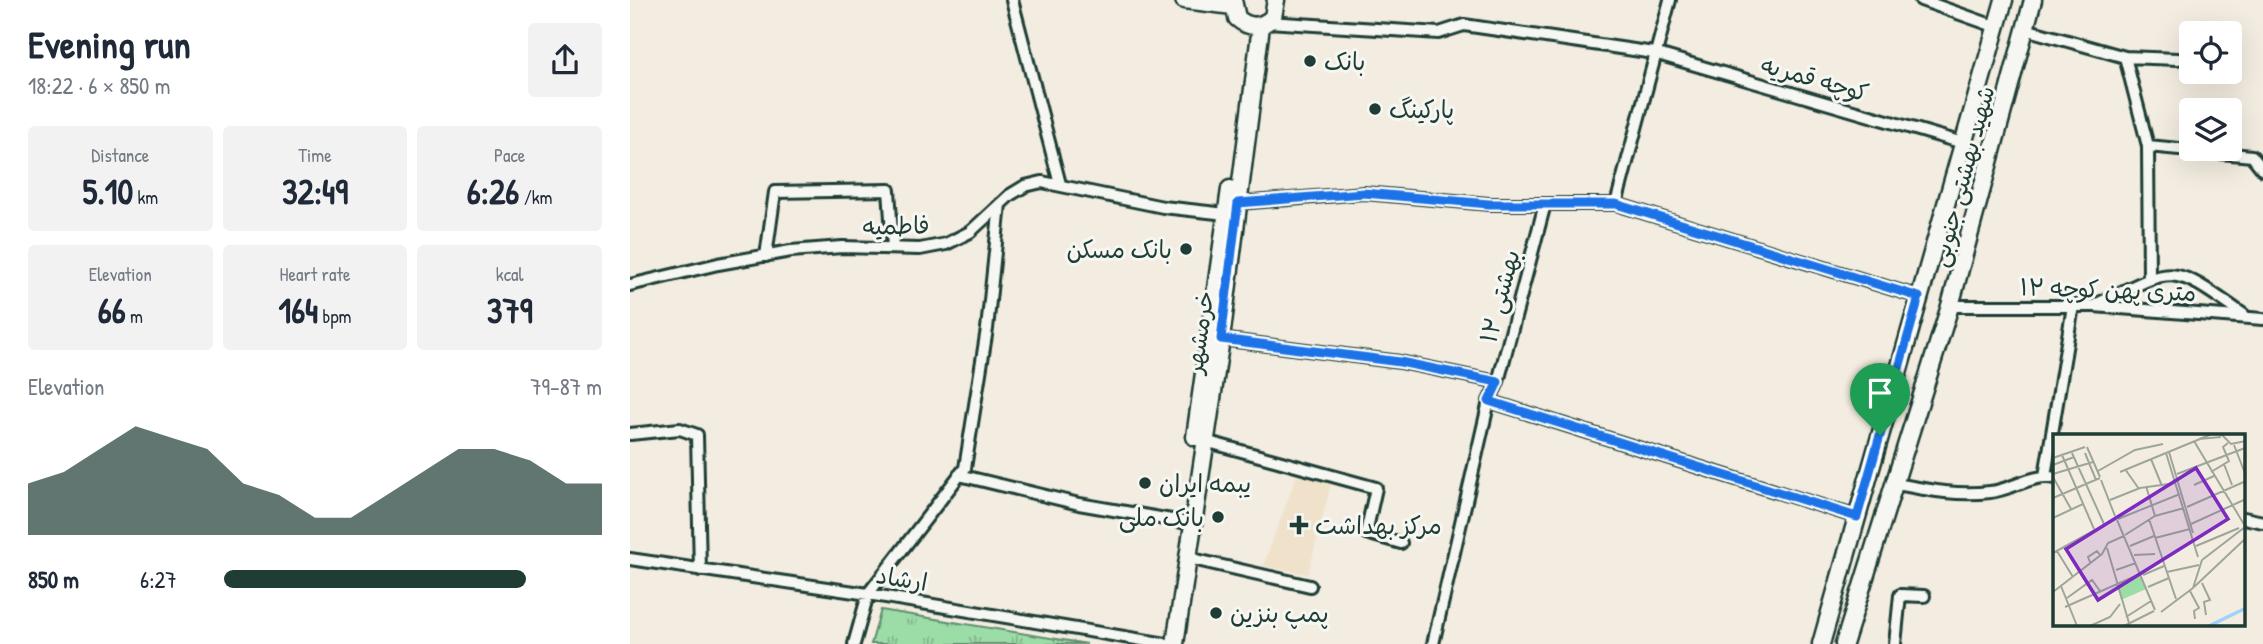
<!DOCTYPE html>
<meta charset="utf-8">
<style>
:root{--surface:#fff;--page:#f2f2f3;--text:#1f2937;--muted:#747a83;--accent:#1f3d34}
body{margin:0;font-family:"Patrick Hand","Playpen Sans Arabic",sans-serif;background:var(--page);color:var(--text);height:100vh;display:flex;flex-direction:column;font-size:26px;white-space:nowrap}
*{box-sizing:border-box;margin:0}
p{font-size:23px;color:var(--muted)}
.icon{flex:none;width:38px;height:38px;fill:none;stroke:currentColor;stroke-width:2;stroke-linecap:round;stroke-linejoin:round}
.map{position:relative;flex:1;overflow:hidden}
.panel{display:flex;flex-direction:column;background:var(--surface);width:630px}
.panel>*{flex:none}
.tools{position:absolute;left:1549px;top:21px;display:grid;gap:14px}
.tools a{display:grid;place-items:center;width:63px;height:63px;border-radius:7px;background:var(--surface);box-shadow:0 7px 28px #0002;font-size:35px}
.pin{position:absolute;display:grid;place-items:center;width:60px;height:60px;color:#fff;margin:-72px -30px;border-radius:50% 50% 50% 0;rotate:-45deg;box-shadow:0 0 7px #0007}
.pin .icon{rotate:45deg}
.round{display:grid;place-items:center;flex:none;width:74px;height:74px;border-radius:7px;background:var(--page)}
.headline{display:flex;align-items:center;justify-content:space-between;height:119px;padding:0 28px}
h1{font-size:38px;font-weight:800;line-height:52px}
.figures{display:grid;grid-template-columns:repeat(3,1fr);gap:10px;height:119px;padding:7px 28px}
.figures div{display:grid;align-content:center;border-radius:7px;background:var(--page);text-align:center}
.figures b{font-size:35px;font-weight:800}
.figures small{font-size:19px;font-weight:400}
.figures p{font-size:19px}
.chart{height:196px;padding:14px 28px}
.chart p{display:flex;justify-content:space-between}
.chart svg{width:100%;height:126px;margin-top:7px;fill:var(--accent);opacity:.7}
ul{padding:0 28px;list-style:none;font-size:23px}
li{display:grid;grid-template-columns:112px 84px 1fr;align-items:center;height:52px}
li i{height:18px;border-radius:9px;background:var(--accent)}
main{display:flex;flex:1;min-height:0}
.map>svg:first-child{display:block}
</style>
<main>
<section class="panel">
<div class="headline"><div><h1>Evening run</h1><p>18:22 · 6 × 850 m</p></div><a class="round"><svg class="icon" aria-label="share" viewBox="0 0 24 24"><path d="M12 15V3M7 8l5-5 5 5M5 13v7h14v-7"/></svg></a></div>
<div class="figures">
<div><p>Distance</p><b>5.10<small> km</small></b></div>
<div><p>Time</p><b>32:49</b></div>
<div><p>Pace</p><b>6:26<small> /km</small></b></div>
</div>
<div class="figures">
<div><p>Elevation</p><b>66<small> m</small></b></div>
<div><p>Heart rate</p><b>164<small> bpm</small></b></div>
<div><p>kcal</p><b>379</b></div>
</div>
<div class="chart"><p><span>Elevation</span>79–87 m</p>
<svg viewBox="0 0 160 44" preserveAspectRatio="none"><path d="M0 44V26L10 22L20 14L30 6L40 10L50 14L60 26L70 30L80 38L90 38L100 30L110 22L120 14L130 14L140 18L150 26L160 26V44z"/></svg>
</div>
<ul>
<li><b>850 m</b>6:27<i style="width:80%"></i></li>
</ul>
</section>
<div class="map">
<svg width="1633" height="644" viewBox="0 0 1633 644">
<defs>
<pattern id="park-tufts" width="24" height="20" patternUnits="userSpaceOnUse" patternTransform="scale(1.75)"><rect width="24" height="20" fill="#9cdda7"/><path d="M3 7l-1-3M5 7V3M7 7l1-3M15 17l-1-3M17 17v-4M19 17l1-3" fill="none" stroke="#7fb489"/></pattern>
</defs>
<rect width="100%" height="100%" fill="#f3ece0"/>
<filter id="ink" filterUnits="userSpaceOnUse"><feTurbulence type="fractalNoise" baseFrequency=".0143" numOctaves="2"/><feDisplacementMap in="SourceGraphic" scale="14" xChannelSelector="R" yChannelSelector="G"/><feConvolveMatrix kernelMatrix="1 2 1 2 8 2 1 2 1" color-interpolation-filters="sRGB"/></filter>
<g filter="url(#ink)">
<!-- built -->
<path fill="#f0e1cb" d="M 667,475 L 701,484 L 678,574 L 633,566 Z"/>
<!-- park -->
<path fill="url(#park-tufts)" stroke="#5e8d6e" stroke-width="2" d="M 251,610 L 457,644 L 241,644 Z"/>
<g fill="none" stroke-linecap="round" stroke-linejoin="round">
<defs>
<path id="street" d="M 382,0 L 430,184
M 1291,0 L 1367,27
M 638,22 L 809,33 L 834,25 L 1024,53 L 1333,143
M 1395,29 L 1495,57 L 1548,59
M 1495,57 L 1518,146 L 1519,278
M 1518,146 L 1622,156 L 1633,170
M 609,203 L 734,193 L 859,204 L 986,204 L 1289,297
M 986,204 L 1040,0
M 136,256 L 145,192 L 259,190 L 263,248
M 0,285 L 88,264 L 161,251 L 212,247 L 290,249 L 316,244 L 340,232 L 380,195 L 395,186 L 412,182 L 533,207 L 596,214
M 1467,304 C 1547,265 1540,263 1614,315
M 1320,306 L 1464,306 L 1633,319
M 591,339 L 770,362 L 868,382
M 859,401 L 1227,517
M 0,434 L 50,429 L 67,435 L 70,570
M 575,441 L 746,488 L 736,533 L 771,543
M 329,475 L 449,504 L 553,522
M 1415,476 L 1443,306
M 1266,484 C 1298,490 1327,496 1360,492 C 1382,490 1403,473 1425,478
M 1614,518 L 1633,522
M 558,558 L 680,586
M 0,559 L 238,594 L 536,644
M 224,644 L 238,594 L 335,468 L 357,329 L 370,204
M 803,644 L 859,401 L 868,382 L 915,204
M 1265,644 L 1270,595 L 1294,596"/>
<path id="secondary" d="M 554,0 L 603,6
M 603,0 L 607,18 C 619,29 632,28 643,17 L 646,0
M 565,437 L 600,189
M 545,644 L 591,339 L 631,26
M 1191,644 L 1374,0
M 1214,644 L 1320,306 L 1403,0"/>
</defs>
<!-- street casing -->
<use href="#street" stroke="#1f3d34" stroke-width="16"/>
<!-- secondary casing -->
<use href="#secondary" stroke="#1f3d34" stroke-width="21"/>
<!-- street -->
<use href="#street" stroke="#f6f6f2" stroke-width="10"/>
<!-- secondary -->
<use href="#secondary" stroke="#f6f6f2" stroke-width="16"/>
</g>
</g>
<g fill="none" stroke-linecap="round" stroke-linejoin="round" filter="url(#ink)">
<defs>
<path id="route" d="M 734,193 L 859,204 L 986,204 L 1289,297 L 1227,517 L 859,401 L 868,382 L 770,362 L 591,339 L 608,203 Z"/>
</defs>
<!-- route casing -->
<use href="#route" stroke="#fff" stroke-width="14"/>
<!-- route -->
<use href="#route" stroke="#1a73e8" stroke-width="9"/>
</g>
<!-- markers -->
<g fill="#1f3d34" stroke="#f6f6f2" stroke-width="2.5">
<circle cx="680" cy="61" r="7"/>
<circle cx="745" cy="109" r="7"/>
<circle cx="556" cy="249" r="7"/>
<circle cx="515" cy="483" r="7"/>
<circle cx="588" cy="517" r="7"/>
<path d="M665.5 514.5h7v7h7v7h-7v7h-7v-7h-7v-7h7z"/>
<circle cx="586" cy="613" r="7"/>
</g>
<g text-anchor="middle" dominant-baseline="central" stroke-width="6" stroke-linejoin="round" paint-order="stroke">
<!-- poi labels -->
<g font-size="24" fill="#1f3d34" stroke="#f6f6f2" text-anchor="start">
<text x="694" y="61">بانک</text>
<text x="759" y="109">پارکینگ</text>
<text x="542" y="249" text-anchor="end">بانک مسکن</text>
<text x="529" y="483">یبمه ایران</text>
<text x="574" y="517" text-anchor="end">بانک ملی</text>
<text x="685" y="525">مرکز بهداشت</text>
<text x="600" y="613">پمپ بنزین</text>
</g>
<!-- street labels -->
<g font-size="24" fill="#1f3d34" stroke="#f6f6f2">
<text transform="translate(1185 78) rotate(16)">کوچه قمریه</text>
<text transform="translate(1332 176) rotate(-75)">شهید بهشتی جنوبی</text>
<text transform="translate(266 225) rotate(-1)">فاطمیه</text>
<text transform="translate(1478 289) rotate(2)">۱۲ متری پهن کوچه</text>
<text transform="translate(869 296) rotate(-75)">بهشتی ۱۲</text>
<text transform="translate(569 332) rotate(-82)">خرمشهر</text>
<text transform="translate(272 578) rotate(9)">ارشاد</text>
</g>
</g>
<!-- overview -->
<g transform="translate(1423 434)">
<rect width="192" height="192" fill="#f3ece0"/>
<path d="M 88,141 L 93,155 L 68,166 L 64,151 Z" fill="#9cdda7"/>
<path fill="none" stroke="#a2d0fd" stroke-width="3.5" d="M 156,192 L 193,174"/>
<path fill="none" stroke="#9ea69b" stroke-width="2" d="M 168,0 L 178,10 L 193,7M 146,5 L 168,3M 141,7 L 192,92M 181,11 L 193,42M 34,13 L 47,43M 116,18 L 140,99M 19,19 L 51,90M 32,19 L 43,46M 113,19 L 145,123M 9,21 L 41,95M 0,24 L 32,13M 98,25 L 109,52M 171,30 L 179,51M 0,31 L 21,23M 72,35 L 86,55M 45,37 L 82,16 L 110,10M 67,38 L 159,0M 158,38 L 176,27 L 170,13 L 175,9M 0,40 L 40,28M 124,40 L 192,14M 0,43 L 18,75M 48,46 L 62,82M 141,51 L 161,42M 93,52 L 102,82M 0,64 L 47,44M 57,66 L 87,54 L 123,49M 134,73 L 193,47M 0,84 L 30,70M 65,85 L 127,60M 96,85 L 123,165M 64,86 L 102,176M 138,90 L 193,65M 72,101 L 102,82 L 131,74M 102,104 L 137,95M 77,112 L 101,102M 143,112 L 186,94M 54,114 L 76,189M 4,117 L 20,143M 0,119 L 62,85M 81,121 L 102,120M 149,126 L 192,93M 37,128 L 35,123 L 44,117 L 47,121M 63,136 L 83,129M 114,138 L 146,131M 90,141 L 111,132M 149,149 L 157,166 L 151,168 L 153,181M 8,152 L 24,192M 95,153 L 116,144M 141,153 L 193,104M 137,157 L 146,174 L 141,177 L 142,185M 0,158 L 49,120 L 55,109 L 71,102M 14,164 L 39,146 L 47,157M 12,173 L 87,140M 108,178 L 140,154 L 149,126M 73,183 L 98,167M 37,192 L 57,183 L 67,170M 71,192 L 101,177"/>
<path fill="#7b2cbf" fill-opacity="0.15" stroke="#7b2cbf" stroke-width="3.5" d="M 143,34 L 175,85 L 45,166 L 13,115 Z"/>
<rect width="192" height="192" fill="none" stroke="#1f3d34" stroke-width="3.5"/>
</g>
</svg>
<div class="tools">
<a><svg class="icon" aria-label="locate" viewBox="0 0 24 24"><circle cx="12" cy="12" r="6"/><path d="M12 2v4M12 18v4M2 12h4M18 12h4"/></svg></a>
<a><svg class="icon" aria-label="layers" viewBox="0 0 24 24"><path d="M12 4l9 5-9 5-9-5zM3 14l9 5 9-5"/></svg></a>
</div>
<div class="pin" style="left:1250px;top:435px;background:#1e9e55"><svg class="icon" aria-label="arrive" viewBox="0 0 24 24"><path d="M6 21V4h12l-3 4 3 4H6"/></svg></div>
</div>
</main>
